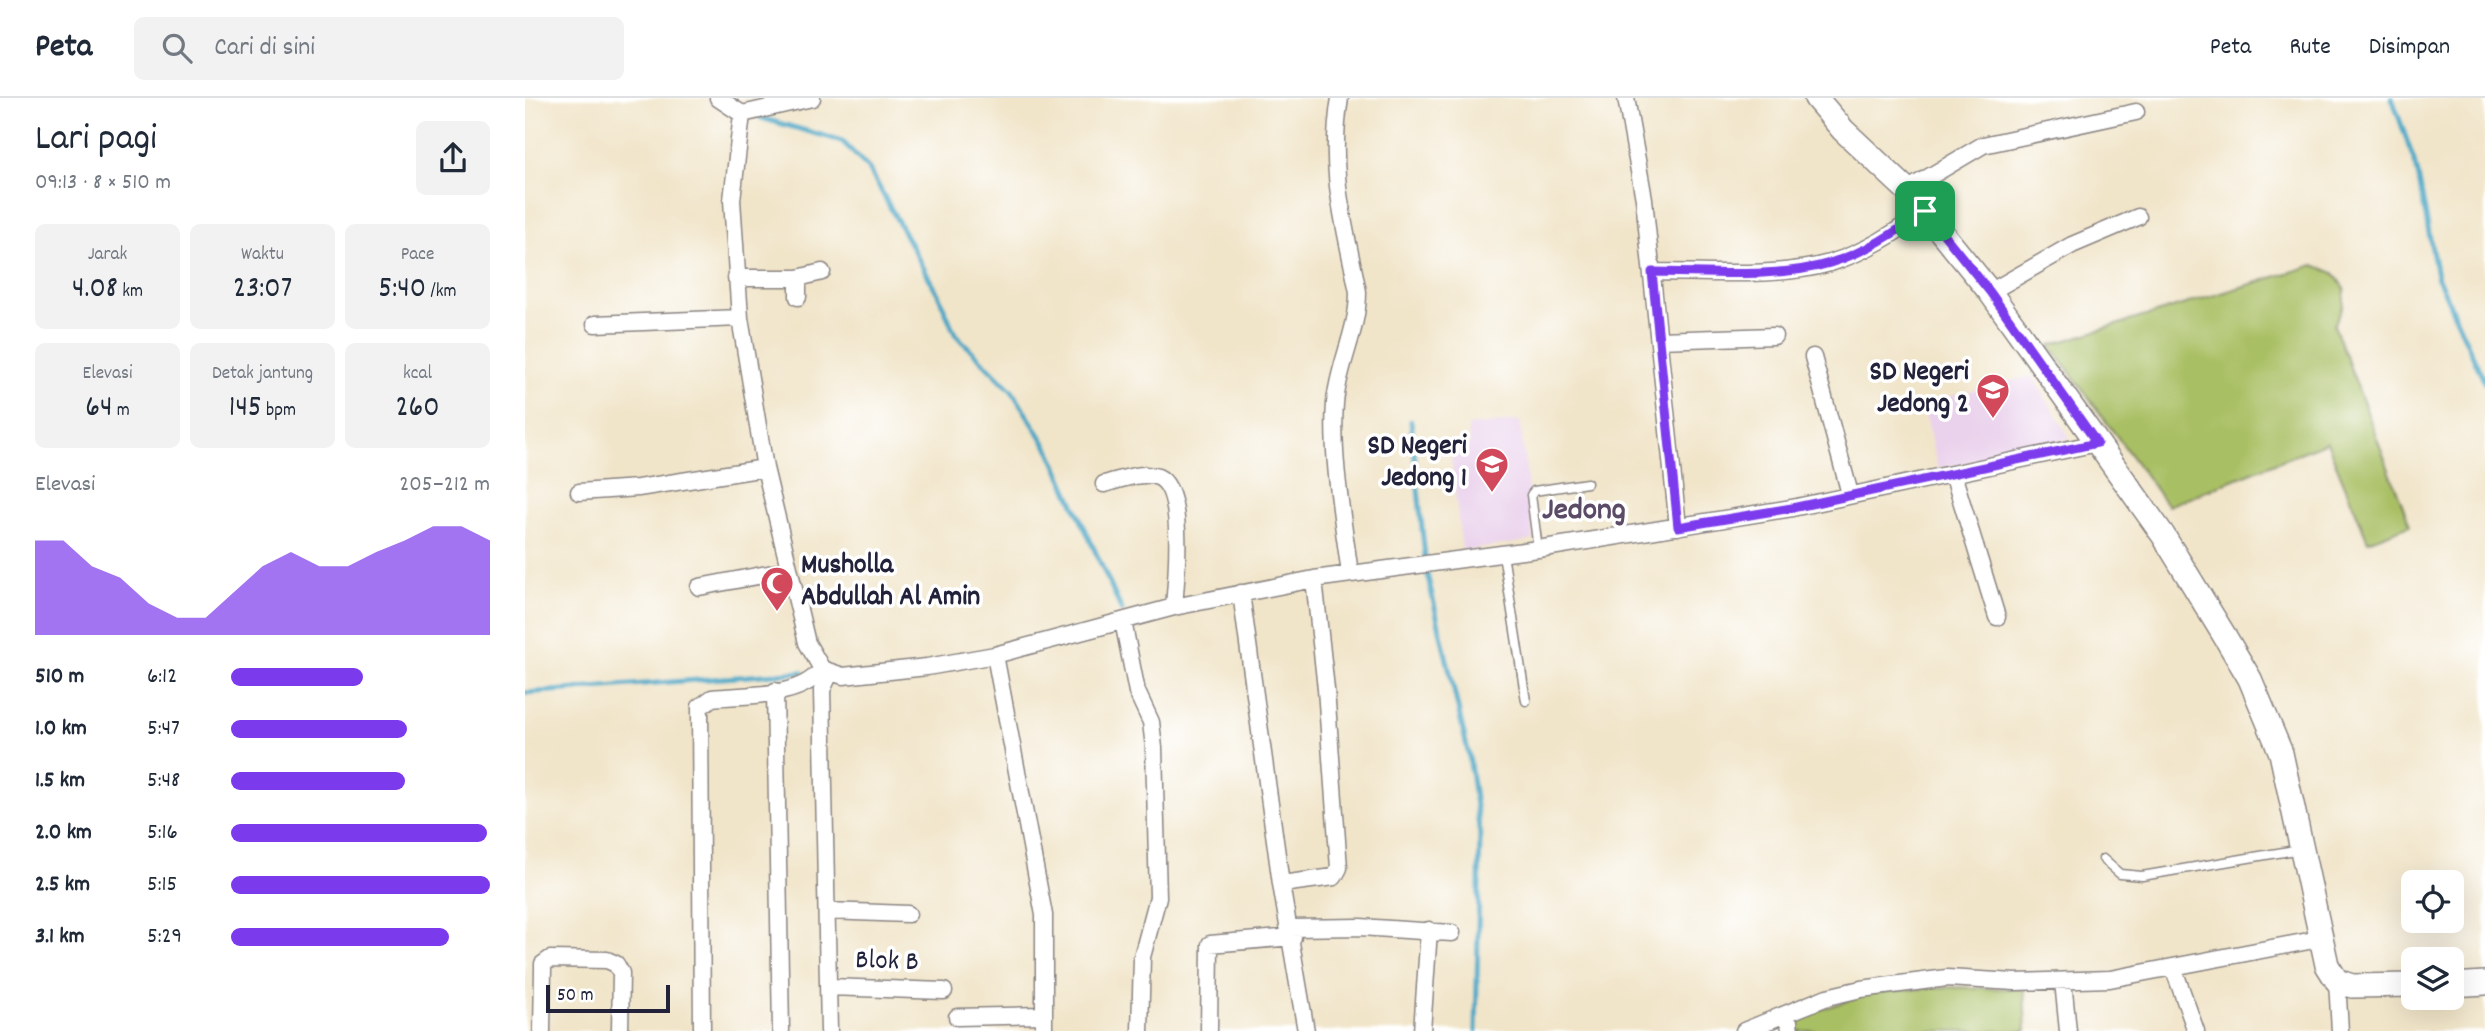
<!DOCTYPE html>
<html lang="id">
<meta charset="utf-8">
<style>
:root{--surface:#fff;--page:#f2f2f3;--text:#1f2937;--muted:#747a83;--line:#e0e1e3;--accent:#7c3aed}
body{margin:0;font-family:Dekko,sans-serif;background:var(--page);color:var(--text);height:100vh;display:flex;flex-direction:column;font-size:26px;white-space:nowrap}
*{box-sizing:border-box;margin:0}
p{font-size:23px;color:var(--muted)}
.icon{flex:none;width:38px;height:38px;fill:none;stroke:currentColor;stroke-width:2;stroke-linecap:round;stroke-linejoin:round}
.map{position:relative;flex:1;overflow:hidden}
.panel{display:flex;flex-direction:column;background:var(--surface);width:525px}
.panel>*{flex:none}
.fabs{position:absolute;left:1876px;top:772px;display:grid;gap:14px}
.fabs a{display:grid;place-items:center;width:63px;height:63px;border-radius:10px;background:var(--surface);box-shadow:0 7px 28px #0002;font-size:35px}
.scale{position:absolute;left:21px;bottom:18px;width:124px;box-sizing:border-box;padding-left:7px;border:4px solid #22223b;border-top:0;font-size:19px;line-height:24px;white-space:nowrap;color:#22223b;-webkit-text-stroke:5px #fff;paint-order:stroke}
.pin{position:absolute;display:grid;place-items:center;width:60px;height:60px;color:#fff;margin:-30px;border-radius:14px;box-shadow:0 4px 10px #0006}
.round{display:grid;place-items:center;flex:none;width:74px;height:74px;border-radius:10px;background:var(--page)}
.summary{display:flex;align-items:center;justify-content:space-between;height:119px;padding:0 35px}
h1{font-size:38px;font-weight:600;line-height:52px}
.figures{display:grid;grid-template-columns:repeat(3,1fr);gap:10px;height:119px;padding:7px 35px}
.figures div{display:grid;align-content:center;border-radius:10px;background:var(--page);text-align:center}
.figures b{font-size:30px;font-weight:600}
.figures small{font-size:19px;font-weight:400}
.figures p{font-size:19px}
.chart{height:196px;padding:14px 35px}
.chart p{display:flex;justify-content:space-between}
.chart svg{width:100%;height:126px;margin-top:7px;fill:var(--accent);opacity:.7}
ul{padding:0 35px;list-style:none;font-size:23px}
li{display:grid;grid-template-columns:112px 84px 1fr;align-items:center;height:52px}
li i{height:18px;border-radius:9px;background:var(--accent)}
header{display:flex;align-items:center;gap:42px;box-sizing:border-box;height:98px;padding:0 35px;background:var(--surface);border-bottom:2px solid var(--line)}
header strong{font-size:33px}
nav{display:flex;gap:38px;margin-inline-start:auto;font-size:24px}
.search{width:490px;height:63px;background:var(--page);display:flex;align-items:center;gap:18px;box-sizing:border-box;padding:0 24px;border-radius:10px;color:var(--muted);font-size:26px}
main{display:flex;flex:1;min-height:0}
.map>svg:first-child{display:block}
</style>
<header>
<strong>Peta</strong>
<div class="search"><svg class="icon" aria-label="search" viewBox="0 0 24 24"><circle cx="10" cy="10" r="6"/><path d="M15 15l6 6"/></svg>Cari di sini</div>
<nav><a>Peta</a><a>Rute</a><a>Disimpan</a></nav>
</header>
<main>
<section class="panel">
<div class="summary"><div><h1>Lari pagi</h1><p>09:13 · 8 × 510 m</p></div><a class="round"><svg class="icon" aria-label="share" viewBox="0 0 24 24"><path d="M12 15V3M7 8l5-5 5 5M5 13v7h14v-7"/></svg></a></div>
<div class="figures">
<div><p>Jarak</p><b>4.08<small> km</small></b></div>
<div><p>Waktu</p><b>23:07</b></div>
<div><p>Pace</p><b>5:40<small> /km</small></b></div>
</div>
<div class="figures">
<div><p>Elevasi</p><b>64<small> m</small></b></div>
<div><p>Detak jantung</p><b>145<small> bpm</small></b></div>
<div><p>kcal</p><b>260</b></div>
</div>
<div class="chart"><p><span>Elevasi</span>205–212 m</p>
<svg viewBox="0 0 160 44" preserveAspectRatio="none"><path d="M0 44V11L10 11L20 20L30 24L40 33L50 38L60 38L70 29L80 20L90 15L100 20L110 20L120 15L130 11L140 6L150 6L160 11V44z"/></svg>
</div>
<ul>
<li><b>510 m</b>6:12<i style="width:51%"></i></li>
<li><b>1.0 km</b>5:47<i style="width:68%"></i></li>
<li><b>1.5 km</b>5:48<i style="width:67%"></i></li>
<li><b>2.0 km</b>5:16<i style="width:99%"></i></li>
<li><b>2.5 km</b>5:15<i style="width:100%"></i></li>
<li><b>3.1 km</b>5:29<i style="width:84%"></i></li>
</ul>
</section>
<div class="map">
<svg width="1960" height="933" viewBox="0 0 1960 933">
<rect width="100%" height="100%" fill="#fff"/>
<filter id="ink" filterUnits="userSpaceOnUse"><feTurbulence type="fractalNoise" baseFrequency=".0143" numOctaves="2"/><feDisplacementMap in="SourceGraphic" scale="14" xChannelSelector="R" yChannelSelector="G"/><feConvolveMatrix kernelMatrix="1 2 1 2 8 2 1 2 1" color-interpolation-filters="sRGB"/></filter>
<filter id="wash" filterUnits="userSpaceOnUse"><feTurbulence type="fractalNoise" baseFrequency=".00686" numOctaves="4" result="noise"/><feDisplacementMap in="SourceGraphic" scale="28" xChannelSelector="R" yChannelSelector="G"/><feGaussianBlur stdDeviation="1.57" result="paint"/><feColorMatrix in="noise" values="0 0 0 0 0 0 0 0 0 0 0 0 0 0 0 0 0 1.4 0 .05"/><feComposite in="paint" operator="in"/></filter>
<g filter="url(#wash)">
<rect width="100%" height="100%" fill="#f1e5c9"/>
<!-- built -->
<path fill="#ead1ec" d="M 1507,278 L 1545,340 L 1413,371 L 1397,305 Z
M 995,323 L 1009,442 L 937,453 L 925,349 L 945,347 L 943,328 Z"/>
<!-- green -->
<path fill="#a9bf64" stroke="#667050" stroke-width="2" d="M 1789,167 L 1809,175 L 1820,192 L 1818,208 L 1809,227 L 1885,427 L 1843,443 L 1802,344 L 1643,408 L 1525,247 Z
M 1415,889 L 1499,891 L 1501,933 L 1271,933 L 1276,918 L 1345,895 Z"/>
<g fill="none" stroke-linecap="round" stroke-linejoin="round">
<!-- stream -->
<path stroke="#46a6c5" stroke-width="5" d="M 1867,0 L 1892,71 L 1912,178 L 1960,285
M 236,20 L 317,43 L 344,71 L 413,196 L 430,236 L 487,293 L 525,353 L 597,513
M 886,323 L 900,459
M 902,475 L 944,658 L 955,737 L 951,933
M 0,595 L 277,574"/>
</g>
</g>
<g filter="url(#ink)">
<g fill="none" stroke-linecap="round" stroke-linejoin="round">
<defs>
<path id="lane" d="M 1013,451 L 1006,397 L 1009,393 L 1062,385
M 978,456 L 1001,603
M 1578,761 L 1595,776 L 1617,778 L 1776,751"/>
<path id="street" d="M 193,0 L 217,16 L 207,102 L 215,220 L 240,370 L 282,545 L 297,571 L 318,578 L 402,569 L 470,557 L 649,509 L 789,481 L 1013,451 L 1267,410 L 1572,345
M 815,0 C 803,74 819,123 833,194 C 833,233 813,267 810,305 C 806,359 818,422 825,476
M 1101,0 L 1119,101 L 1153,429
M 217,16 L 287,0
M 1382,92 L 1458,47 L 1611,14
M 1127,174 C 1182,174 1252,180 1305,165 C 1341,154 1370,135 1400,113
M 211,180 L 273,180 L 273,199
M 273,180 L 297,174
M 1465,194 L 1547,147 L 1613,119
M 70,226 L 215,220
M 1134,242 L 1249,238
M 1288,259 L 1325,396
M 1428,376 L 1472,519
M 579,386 C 594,382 617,373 633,379 C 661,391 651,484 649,509
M 54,394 L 113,390 L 240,370
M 174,489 L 264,472
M 716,495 L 756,786 L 781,933
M 598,523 L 612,594 L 626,624 L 629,650 L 633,799 L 617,859 L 615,933
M 470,557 L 519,817 L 519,933
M 250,593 L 256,933
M 756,786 L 809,779 L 814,770 L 801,591 L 789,481
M 302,813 L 383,816
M 766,830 L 835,829 L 927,835
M 1648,869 L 1671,933
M 1538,883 L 1543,933
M 1812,883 L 1815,933
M 304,889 L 419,893
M 1263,915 L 1265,933
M 432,919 L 519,917
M 17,933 L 18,871 L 18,866 L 25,861 L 82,862 L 91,866 L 96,875 L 95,933
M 177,933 L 175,609 L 187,600 C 222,596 275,601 297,571
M 304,933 L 297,592 L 305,575
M 684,933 L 685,846 L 768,839
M 897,933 L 904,832
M 1219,933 L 1302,899 L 1336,891 L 1422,880 L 1490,884 L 1585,881 L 1794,841"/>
<path id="secondary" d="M 1291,0 L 1318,32 L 1382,92 L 1465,194 L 1638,437 L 1699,537 L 1725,581 L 1756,655 L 1802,867 L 1812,883 L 1827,888 L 1888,887
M 1927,887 L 1960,885"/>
</defs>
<!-- lane casing -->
<use href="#lane" stroke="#8a8482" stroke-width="11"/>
<!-- street casing -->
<use href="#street" stroke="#8a8482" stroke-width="19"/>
<!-- secondary casing -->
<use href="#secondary" stroke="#8a8482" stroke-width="26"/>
<!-- lane -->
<use href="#lane" stroke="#fff" stroke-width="8"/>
<!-- street -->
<use href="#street" stroke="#fff" stroke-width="16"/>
<!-- secondary -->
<use href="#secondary" stroke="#fff" stroke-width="23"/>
</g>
</g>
<g fill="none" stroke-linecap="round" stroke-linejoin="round" filter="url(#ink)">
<defs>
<path id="route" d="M 1400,113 L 1465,194 L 1572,345 L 1267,410 L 1153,429 L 1127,174 C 1182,174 1252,181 1305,165 C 1341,154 1370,135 1400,113 Z"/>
</defs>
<!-- route casing -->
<use href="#route" stroke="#fff" stroke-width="14"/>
<!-- route -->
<use href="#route" stroke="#7c3aed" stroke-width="9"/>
</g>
<!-- icons -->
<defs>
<symbol id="school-pin" viewBox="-11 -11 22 30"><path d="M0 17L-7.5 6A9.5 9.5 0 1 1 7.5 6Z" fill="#d1495b" stroke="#fff"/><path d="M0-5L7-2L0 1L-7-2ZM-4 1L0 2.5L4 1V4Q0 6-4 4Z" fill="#fff"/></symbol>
<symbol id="mosque-pin" viewBox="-11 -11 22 30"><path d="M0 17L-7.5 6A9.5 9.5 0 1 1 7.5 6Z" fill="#d1495b" stroke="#fff"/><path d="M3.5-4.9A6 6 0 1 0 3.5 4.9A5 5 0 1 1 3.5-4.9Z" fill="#fff"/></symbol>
</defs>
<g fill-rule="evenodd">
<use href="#school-pin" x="1449" y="273" width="38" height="52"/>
<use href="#school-pin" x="948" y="347" width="38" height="52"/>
<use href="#mosque-pin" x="233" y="466" width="38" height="52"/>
</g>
<g text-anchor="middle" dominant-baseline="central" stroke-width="7" stroke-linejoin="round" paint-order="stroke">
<!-- poi labels -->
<g font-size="28" font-weight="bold" fill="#22223b" stroke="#fff" text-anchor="end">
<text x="1444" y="276">SD Negeri<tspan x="1444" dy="32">Jedong 2</tspan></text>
<text x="942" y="350">SD Negeri<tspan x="942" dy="32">Jedong 1</tspan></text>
<text x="276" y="469" text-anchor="start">Musholla<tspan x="276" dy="32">Abdullah Al Amin</tspan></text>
</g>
<!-- street labels -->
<g font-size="28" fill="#22223b" stroke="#fff">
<text transform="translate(362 865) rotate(2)">Blok B</text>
</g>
<!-- quarter labels -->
<g font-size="32" font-weight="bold" fill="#5b4b67" stroke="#fff">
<text x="1059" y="414">Jedong</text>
</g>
</g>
</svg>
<div class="fabs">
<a><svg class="icon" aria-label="locate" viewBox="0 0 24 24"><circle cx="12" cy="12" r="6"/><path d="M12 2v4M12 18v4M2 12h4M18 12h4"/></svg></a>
<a><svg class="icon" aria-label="layers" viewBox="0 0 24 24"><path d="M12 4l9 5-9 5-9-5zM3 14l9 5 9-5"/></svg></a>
</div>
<div class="scale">50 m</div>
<div class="pin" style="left:1400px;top:113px;background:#1e9e55"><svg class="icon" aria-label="arrive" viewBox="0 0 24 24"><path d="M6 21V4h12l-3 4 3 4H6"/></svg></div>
</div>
</main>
